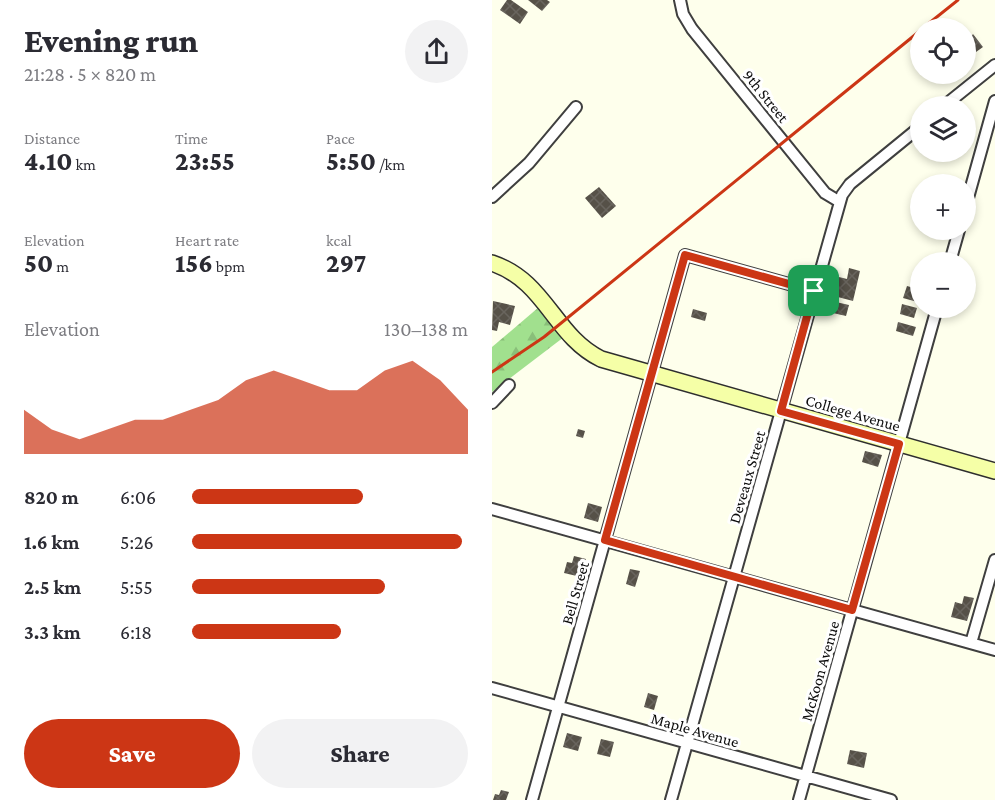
<!DOCTYPE html>
<meta charset="utf-8">
<style>
:root{--surface:#fff;--page:#f2f2f3;--text:#2b2b33;--muted:#7c7c81;--accent:#cc3615}
body{margin:0;font-family:"Crimson Pro",serif;background:var(--page);color:var(--text);height:100vh;display:flex;flex-direction:column;font-size:22px;white-space:nowrap}
*{box-sizing:border-box;margin:0}
p{font-size:20px;color:var(--muted)}
.icon{flex:none;width:33px;height:33px;fill:none;stroke:currentColor;stroke-width:2;stroke-linecap:round;stroke-linejoin:round}
.map{position:relative;flex:1;overflow:hidden}
.panel{display:flex;flex-direction:column;background:var(--surface);width:492px}
.panel>*{flex:none}
.tools{position:absolute;left:418px;top:18px;display:grid;gap:12px}
.tools a{display:grid;place-items:center;width:66px;height:66px;border-radius:50%;background:var(--surface);box-shadow:0 3px 9px #0003;font-size:30px}
.pin{position:absolute;display:grid;place-items:center;width:51px;height:51px;color:#fff;margin:-26px;border-radius:12px;box-shadow:0 3px 9px #0006}
.round{display:grid;place-items:center;flex:none;width:63px;height:63px;border-radius:32px;background:var(--page)}
.overview{display:flex;align-items:center;justify-content:space-between;height:102px;padding:0 24px}
h1{font-size:33px;font-weight:800;line-height:45px}
.metrics{display:grid;grid-template-columns:repeat(3,1fr);gap:9px;height:102px;padding:6px 24px}
.metrics div{display:grid;align-content:center}
.metrics b{font-size:26px;font-weight:800}
.metrics small{font-size:16px;font-weight:400}
.metrics p{font-size:16px}
.chart{height:168px;padding:12px 24px}
.chart p{display:flex;justify-content:space-between}
.chart svg{width:100%;height:108px;margin-top:6px;fill:var(--accent);opacity:.7}
.button{display:flex;gap:12px;margin-top:auto;padding:12px 24px}
.button a{flex:1;height:69px;border-radius:36px;background:var(--accent);color:#fff;font-size:24px;font-weight:800;line-height:69px;text-align:center}
.button a+a{background:var(--page);color:var(--text)}
ul{padding:0 24px;list-style:none;font-size:20px}
li{display:grid;grid-template-columns:96px 72px 1fr;align-items:center;height:45px}
li i{height:15px;border-radius:8px;background:var(--accent)}
main{display:flex;flex:1;min-height:0}
.map>svg:first-child{display:block}
</style>
<main>
<section class="panel">
<div class="overview"><div><h1>Evening run</h1><p>21:28 · 5 × 820 m</p></div><a class="round"><svg class="icon" aria-label="share" viewBox="0 0 24 24"><path d="M12 15V3M7 8l5-5 5 5M5 13v7h14v-7"/></svg></a></div>
<div class="metrics">
<div><p>Distance</p><b>4.10<small> km</small></b></div>
<div><p>Time</p><b>23:55</b></div>
<div><p>Pace</p><b>5:50<small> /km</small></b></div>
</div>
<div class="metrics">
<div><p>Elevation</p><b>50<small> m</small></b></div>
<div><p>Heart rate</p><b>156<small> bpm</small></b></div>
<div><p>kcal</p><b>297</b></div>
</div>
<div class="chart"><p><span>Elevation</span>130–138 m</p>
<svg viewBox="0 0 160 44" preserveAspectRatio="none"><path d="M0 44V26L10 34L20 38L30 34L40 30L50 30L60 26L70 22L80 14L90 10L100 14L110 18L120 18L130 10L140 6L150 14L160 26V44z"/></svg>
</div>
<ul>
<li><b>820 m</b>6:06<i style="width:62%"></i></li>
<li><b>1.6 km</b>5:26<i style="width:98%"></i></li>
<li><b>2.5 km</b>5:55<i style="width:70%"></i></li>
<li><b>3.3 km</b>6:18<i style="width:54%"></i></li>
</ul>
<div class="button"><a>Save</a><a>Share</a></div>
</section>
<div class="map">
<svg width="503" height="800" viewBox="0 0 503 800">
<defs>
<pattern id="forest-firs" width="22" height="20" patternUnits="userSpaceOnUse" patternTransform="scale(1.5)"><rect width="22" height="20" fill="#a1e08e"/><path d="M5 1l3.5 6h-7zM16 11l3.5 6h-7z" fill="#89bf79"/></pattern>
<pattern id="building-cross-hatch" width="8" height="8" patternUnits="userSpaceOnUse" patternTransform="scale(1.5)"><rect width="8" height="8" fill="#565148"/><path d="M0 0l8 8M0 8l8-8" fill="none" stroke="#69655e"/></pattern>
</defs>
<rect width="100%" height="100%" fill="#feffec"/>
<!-- forest -->
<path fill="url(#forest-firs)" d="M 47,307 L 72,337 L 0,392 L 0,347 Z"/>
<!-- building -->
<path fill="url(#building-cross-hatch)" d="M 15,0 L 19,0 L 36,12 L 28,24 L 8,10 Z
M 36,0 L 55,0 L 58,2 L 50,11 Z
M 481,34 L 491,47 L 484,52 L 476,41 Z
M 107,187 L 124,206 L 110,218 L 93,198 Z
M 357,268 L 368,271 L 361,301 L 342,296 L 347,277 L 355,279 Z
M 415,286 L 429,290 L 429,303 L 411,298 Z
M 1,301 L 23,306 L 18,325 L 7,322 L 5,331 L 0,330 Z
M 344,302 L 357,305 L 354,316 L 341,313 Z
M 410,304 L 425,308 L 422,318 L 408,314 Z
M 201,309 L 215,313 L 213,321 L 199,317 Z
M 406,322 L 424,327 L 421,336 L 404,331 Z
M 86,429 L 93,431 L 91,438 L 84,436 Z
M 373,451 L 390,455 L 386,467 L 370,462 Z
M 96,503 L 110,507 L 106,522 L 92,518 Z
M 82,556 L 94,559 L 89,577 L 72,573 L 75,562 L 80,563 Z
M 138,569 L 148,571 L 143,587 L 134,584 Z
M 472,596 L 482,598 L 475,621 L 459,617 L 463,602 L 470,604 Z
M 156,693 L 166,696 L 162,710 L 152,707 Z
M 75,733 L 90,737 L 86,751 L 71,747 Z
M 109,739 L 122,742 L 118,757 L 105,754 Z
M 358,750 L 375,753 L 372,768 L 355,764 Z
M 9,790 L 17,792 L 14,800 L 1,800 L 3,794 L 7,795 Z"/>
<g fill="none" stroke-linecap="round" stroke-linejoin="round">
<defs>
<path id="street" d="M 188,0 L 191,14 L 200,29 L 333,193 L 348,202
M 452,106 L 503,65
M 0,197 L 37,163 L 84,107
M 474,205 L 503,101
M 458,262 L 467,230
M 0,403 L 17,385
M 0,509 L 503,650
M 479,643 L 503,560
M 0,688 L 399,800
M 40,800 L 193,255 L 322,291
M 179,800 L 350,195 L 358,184 L 429,126
M 307,800 L 445,308"/>
<path id="secondary" d="M 0,263 C 54,281 62,336 109,359 L 503,471"/>
</defs>
<!-- street casing -->
<use href="#street" stroke="#3f3f3f" stroke-width="14"/>
<!-- secondary casing -->
<use href="#secondary" stroke="#2e2e2e" stroke-width="18"/>
<!-- street -->
<use href="#street" stroke="#fff" stroke-width="10"/>
<!-- secondary -->
<use href="#secondary" stroke="#f5ffa7" stroke-width="15"/>
<!-- rail -->
<path stroke="#cc3615" stroke-width="3" d="M 431,28 L 466,0
M 0,372 L 52,337 L 429,30"/>
</g>
<g fill="none" stroke-linecap="round" stroke-linejoin="round">
<defs>
<path id="route" d="M 193,255 L 322,291 L 289,411 L 407,444 L 360,610 L 113,540 Z"/>
</defs>
<!-- route casing -->
<use href="#route" stroke="#fff" stroke-width="12"/>
<!-- route -->
<use href="#route" stroke="#cc3615" stroke-width="8"/>
</g>
<g text-anchor="middle" dominant-baseline="central" stroke-width="6" stroke-linejoin="round" paint-order="stroke">
<!-- street labels -->
<g font-size="16" fill="#0c0c0c" stroke="#fff">
<text transform="translate(274 96) rotate(51)">9th Street</text>
<text transform="translate(361 413) rotate(16)">College Avenue</text>
<text transform="translate(255 477) rotate(-74)">Deveaux Street</text>
<text transform="translate(83 593) rotate(-74)">Bell Street</text>
<text transform="translate(328 671) rotate(-74)">McKoon Avenue</text>
<text transform="translate(203 730) rotate(16)">Maple Avenue</text>
</g>
</g>
</svg>
<div class="tools">
<a><svg class="icon" aria-label="locate" viewBox="0 0 24 24"><circle cx="12" cy="12" r="6"/><path d="M12 2v4M12 18v4M2 12h4M18 12h4"/></svg></a>
<a><svg class="icon" aria-label="layers" viewBox="0 0 24 24"><path d="M12 4l9 5-9 5-9-5zM3 14l9 5 9-5"/></svg></a>
<a>+</a>
<a>−</a>
</div>
<div class="pin" style="left:322px;top:291px;background:#1e9e55"><svg class="icon" aria-label="arrive" viewBox="0 0 24 24"><path d="M6 21V4h12l-3 4 3 4H6"/></svg></div>
</div>
</main>
